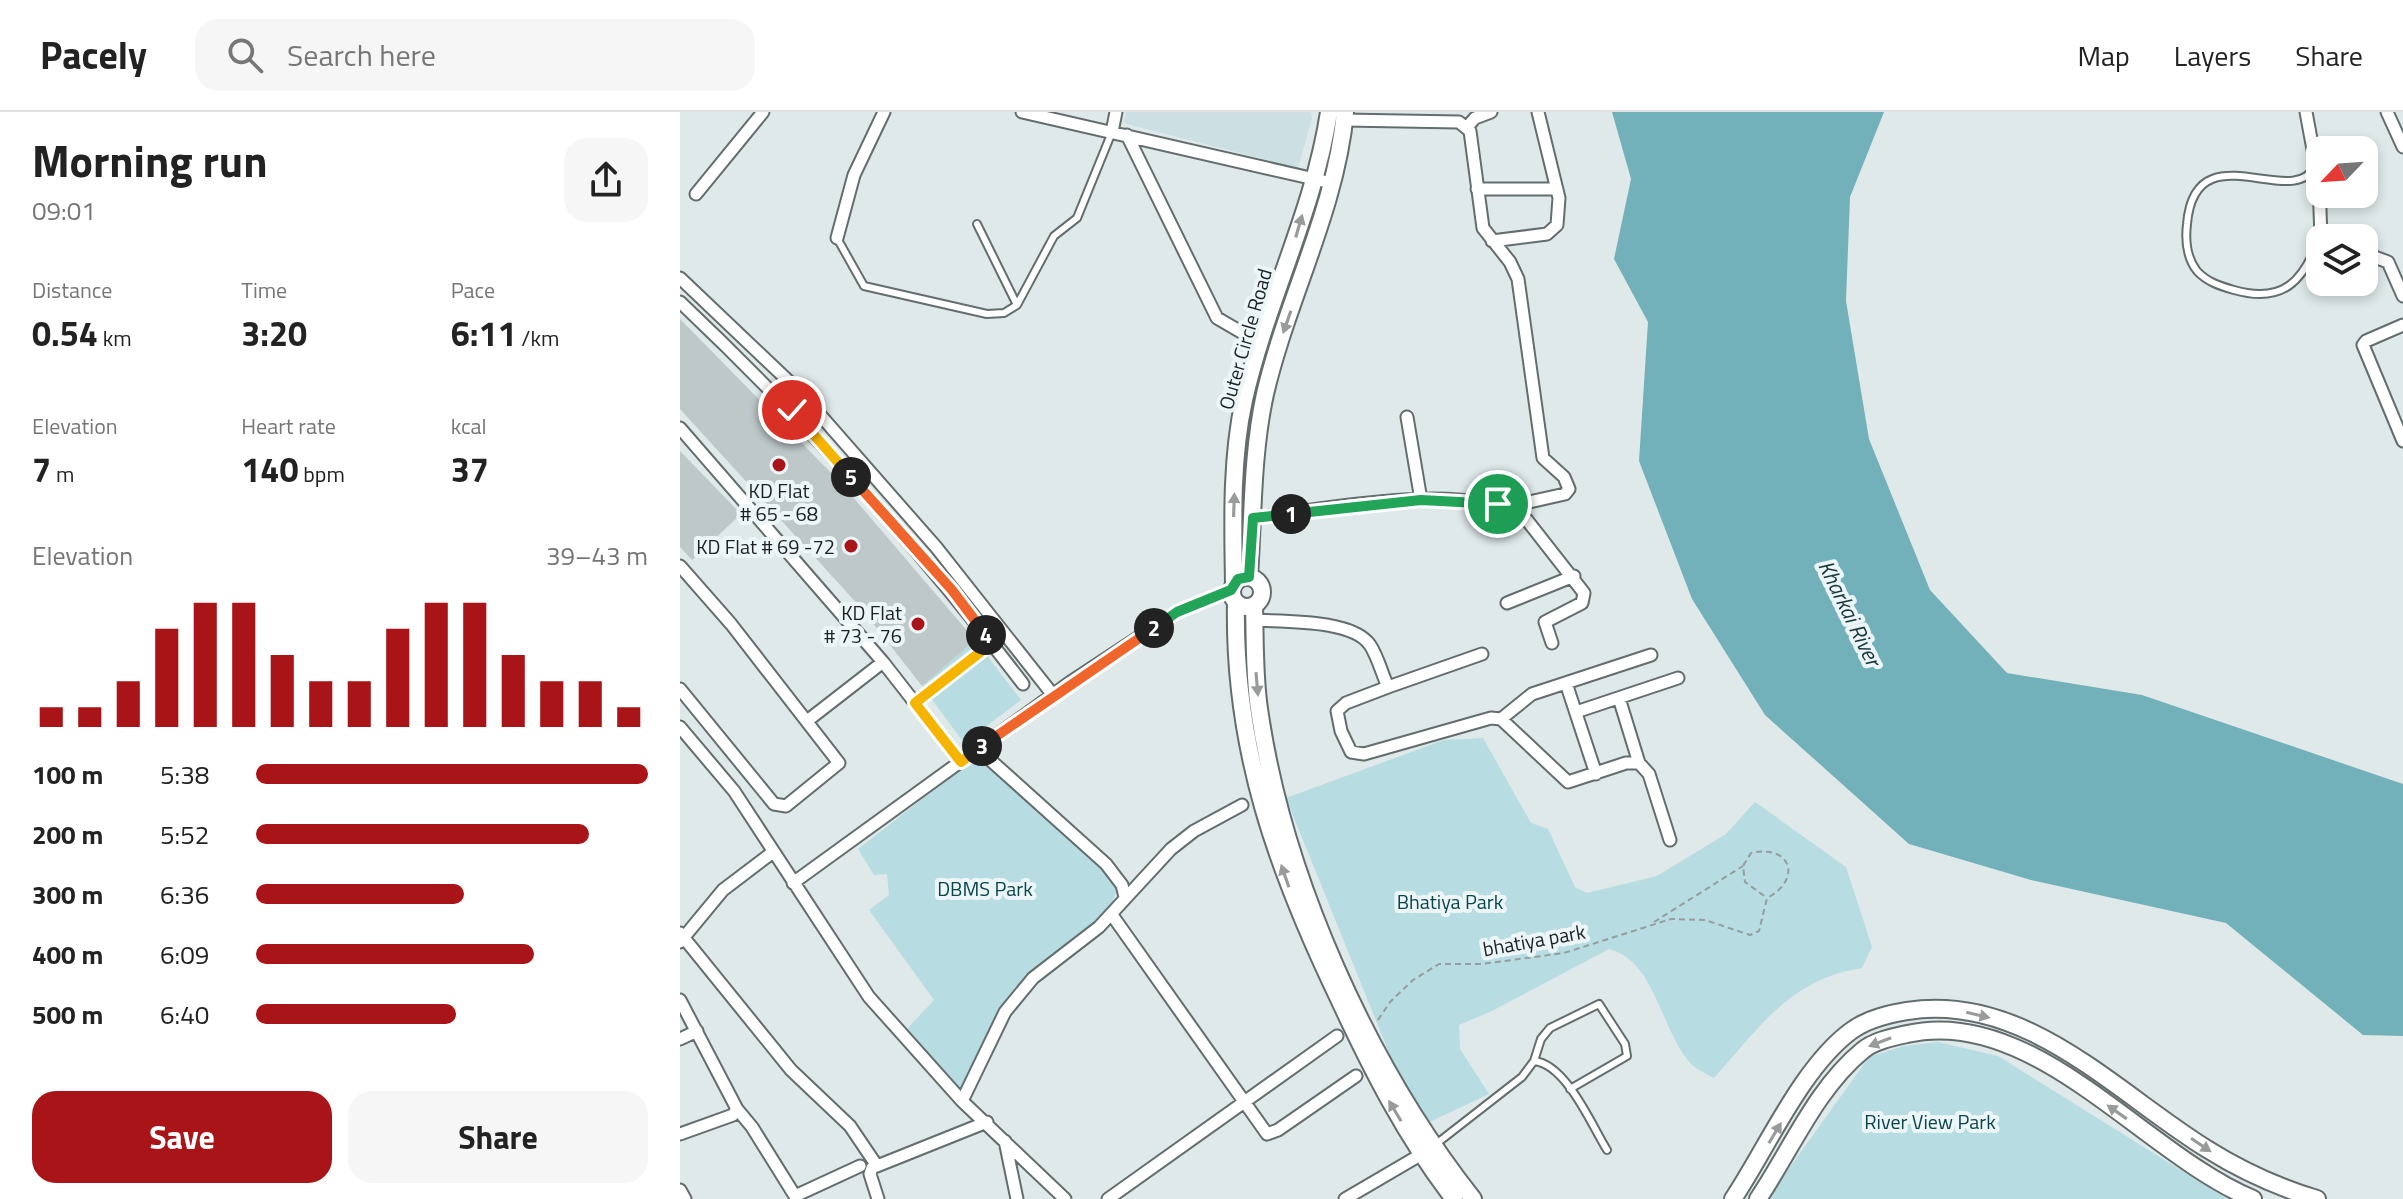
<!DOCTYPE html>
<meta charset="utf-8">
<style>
:root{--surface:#fff;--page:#f6f6f6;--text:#222;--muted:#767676;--line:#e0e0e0;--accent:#a81417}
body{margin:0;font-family:"Titillium Web",sans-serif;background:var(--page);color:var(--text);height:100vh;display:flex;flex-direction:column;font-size:30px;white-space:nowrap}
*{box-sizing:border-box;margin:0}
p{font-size:26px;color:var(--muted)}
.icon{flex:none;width:44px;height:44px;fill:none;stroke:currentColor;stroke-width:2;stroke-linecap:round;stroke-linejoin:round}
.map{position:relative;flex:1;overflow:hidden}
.panel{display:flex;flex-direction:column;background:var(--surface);width:680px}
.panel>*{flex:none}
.needle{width:52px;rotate:245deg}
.fabs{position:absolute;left:1626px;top:24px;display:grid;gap:16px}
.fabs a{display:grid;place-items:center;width:72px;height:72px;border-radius:16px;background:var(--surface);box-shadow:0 4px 12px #0003;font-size:40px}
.pin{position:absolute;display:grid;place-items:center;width:68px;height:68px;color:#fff;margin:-34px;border:4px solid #fff;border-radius:50%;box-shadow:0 2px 8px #0007}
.km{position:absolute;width:40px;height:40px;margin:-20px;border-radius:50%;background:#222;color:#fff;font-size:22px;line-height:40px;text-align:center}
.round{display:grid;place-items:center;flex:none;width:84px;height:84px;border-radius:24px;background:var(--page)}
.headline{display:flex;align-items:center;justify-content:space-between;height:136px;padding:0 32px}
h1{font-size:44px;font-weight:700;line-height:60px}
.stats{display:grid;grid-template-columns:repeat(3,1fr);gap:12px;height:136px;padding:8px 32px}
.stats div{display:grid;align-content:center}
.stats b{font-size:34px;font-weight:700}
.stats small{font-size:22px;font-weight:400}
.stats p{font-size:22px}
.chart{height:224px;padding:16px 32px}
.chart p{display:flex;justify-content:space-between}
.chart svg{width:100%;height:144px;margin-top:8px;stroke:var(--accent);stroke-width:6}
.cta{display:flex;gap:16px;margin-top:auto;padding:16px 32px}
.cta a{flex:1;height:92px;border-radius:24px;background:var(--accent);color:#fff;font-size:32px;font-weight:700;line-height:92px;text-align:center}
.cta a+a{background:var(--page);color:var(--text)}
ul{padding:0 32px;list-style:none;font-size:26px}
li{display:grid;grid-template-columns:128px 96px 1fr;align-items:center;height:60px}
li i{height:20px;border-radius:10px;background:var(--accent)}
header{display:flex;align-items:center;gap:48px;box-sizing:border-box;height:112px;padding:0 40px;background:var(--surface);border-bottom:2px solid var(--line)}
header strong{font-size:38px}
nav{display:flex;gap:44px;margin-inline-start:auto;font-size:28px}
.search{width:560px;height:72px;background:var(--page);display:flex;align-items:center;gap:20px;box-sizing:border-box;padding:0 28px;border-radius:24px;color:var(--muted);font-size:30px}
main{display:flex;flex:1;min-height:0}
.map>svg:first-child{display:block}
</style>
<header>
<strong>Pacely</strong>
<div class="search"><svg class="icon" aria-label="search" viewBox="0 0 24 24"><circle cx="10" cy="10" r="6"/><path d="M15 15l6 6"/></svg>Search here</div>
<nav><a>Map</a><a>Layers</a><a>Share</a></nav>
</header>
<main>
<section class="panel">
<div class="headline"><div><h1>Morning run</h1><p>09:01</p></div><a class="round"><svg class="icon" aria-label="share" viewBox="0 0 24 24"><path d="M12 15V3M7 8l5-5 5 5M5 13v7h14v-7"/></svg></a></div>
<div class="stats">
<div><p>Distance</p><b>0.54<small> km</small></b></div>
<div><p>Time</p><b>3:20</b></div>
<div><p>Pace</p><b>6:11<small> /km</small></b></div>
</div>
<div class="stats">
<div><p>Elevation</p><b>7<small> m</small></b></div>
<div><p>Heart rate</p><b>140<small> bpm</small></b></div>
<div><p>kcal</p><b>37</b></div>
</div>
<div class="chart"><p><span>Elevation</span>39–43 m</p>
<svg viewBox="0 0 160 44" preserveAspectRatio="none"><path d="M5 44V38M15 44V38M25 44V30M35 44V14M45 44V6M55 44V6M65 44V22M75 44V30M85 44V30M95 44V14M105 44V6M115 44V6M125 44V22M135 44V30M145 44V30M155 44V38"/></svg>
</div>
<ul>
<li><b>100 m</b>5:38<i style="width:100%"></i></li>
<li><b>200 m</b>5:52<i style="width:85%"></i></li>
<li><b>300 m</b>6:36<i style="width:53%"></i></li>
<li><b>400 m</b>6:09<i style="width:71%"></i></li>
<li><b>500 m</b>6:40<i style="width:51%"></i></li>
</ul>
<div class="cta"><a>Save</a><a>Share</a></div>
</section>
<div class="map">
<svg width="1723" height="1087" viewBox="0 0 1723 1087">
<rect width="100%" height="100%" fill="#dfe9ea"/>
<!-- built -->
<path fill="#ccdfe2" d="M 446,0 L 631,0 L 632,6 L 618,56 L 443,11 Z"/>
<!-- green -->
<path fill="#b7dce1" d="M 295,528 L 341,588 L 284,631 L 242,574 Z
M 803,626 L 851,711 L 868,717 L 895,775 L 907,781 L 977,764 L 1046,722 L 1075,690 L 1166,755 L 1192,835 L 1182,856 C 1110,867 1080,915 1034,966 C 1027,962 1018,958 1012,953 C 980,919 977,850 929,837 L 812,899 L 779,913 L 780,937 L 809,982 L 739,1015 L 606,686 L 764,628 Z
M 299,643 L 439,768 C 432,820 366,840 335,877 C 318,897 294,955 281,981 L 227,917 L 254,888 L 189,798 L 209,783 L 207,762 L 194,763 L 178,737 Z
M 1258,930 L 1318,944 L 1547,1087 L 1087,1087 L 1189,945 L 1224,934 Z"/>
<!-- water -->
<path fill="#72b1ba" d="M 932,0 L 1204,0 L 1170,85 L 1166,189 L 1189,327 L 1250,478 L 1327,561 L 1462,583 L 1723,672 L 1723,924 L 1683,923 L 1546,811 L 1351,768 L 1229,732 L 1085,603 L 1012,487 L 959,349 L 968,210 L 934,147 L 951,67 Z"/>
<!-- building -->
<path fill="#bec8c9" d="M 0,207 L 160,370 L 295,528 L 242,574 L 181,496 L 0,297 Z
M 0,339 L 61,402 L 12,448 L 0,435 Z"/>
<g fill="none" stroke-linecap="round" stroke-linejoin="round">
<defs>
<path id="service" d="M 1635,54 C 1613,100 1515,17 1507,112 C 1505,129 1506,145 1517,159 C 1527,170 1540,174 1554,178 C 1603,192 1624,169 1639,126
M 297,112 L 337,193
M 157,126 L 184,174 L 307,202 L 324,201 L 337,193 L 374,124 L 397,106 L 432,20
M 854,949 C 886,952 911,1012 927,1038
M 756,1032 L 842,965 L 854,949 L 861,927 L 870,916 L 919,892 L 945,932 L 947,944 L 890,977"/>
<path id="minor" d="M 342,0 L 652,71
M 1626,0 L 1639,70 L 1641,126
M 1707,0 L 1723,35
M 664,8 L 779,10 L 790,19 L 803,116 L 830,150 L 838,167 L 863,346 L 884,365 L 889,377 L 885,382 L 827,395
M 788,14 L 795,6 L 811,0
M 432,20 L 436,0
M 447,23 L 537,206 L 580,231
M 797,77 L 877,77
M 16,82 L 83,0
M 157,126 L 174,63 L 204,0
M 812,129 L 867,122 L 877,113 L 879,86 L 858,0
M 1684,141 L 1708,150 L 1723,184
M 0,166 L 120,280 L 256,435 L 373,583
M 0,190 C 125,308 239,435 343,572
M 1723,213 L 1686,229 L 1683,233 L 1723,329
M 727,305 L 741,388
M 0,316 L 203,550 L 281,650
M 573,406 C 641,398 789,367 846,407 L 904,481 L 902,491 L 865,510 L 872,531
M 0,454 L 51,512 L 159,651 L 106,694 L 94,692 L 0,577
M 827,491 L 894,464
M 574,508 C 603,510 672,507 690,533 C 698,545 702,562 708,575 L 666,591 L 657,599 L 661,619 L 671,640 L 684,642 L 811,606 L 821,607 L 888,670 L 946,651 L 959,651 L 969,662 L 990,728
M 886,571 L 916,662
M 708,575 L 802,542
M 939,586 L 959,651
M 235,591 L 312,531
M 896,600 L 998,566
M 821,607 L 852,582 L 971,543
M 127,609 L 203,550
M 0,615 L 54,679 L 189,885 L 282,989 L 385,1087
M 298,637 L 426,752 L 442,773 L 445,785
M 113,771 L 389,571 L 497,500 L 551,478
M 432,803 L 587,1022 L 598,1018 L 676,964
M 0,821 L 111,958 L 170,1014 L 197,1054
M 0,830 L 43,778 L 93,740
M 0,888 L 57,997 L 53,1003 L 0,1022
M 0,927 L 17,919
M 282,989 L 325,900 L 353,866 L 419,815 L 491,737 L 514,719 L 562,693
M 57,997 L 72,1015 L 115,1084 L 180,1054
M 325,1029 L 337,1087
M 0,1078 L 5,1087
M 198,1087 L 190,1062 L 192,1056 L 307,1010
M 428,1087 L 657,924
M 665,1087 L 747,1039"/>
<path id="secondary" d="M552 480a15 15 0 1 1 30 0a15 15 0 1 1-30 0Z
M 569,465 C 573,404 572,341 585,282 C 607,187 656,98 665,0
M 554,471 C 553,411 551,347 564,288 C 586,190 634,99 649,0
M 556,491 C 553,636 597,758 659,887 C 692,958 726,1025 774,1087
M 574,494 C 575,528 574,563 579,597 C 603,765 688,954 793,1087
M 1053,1087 C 1087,1036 1122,955 1171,919 C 1187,907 1208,902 1227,899 C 1345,880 1436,981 1527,1037 C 1562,1059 1597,1075 1637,1087
M 1078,1087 C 1111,1038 1136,977 1182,939 C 1193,929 1213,925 1227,922 C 1354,893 1465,1043 1573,1087"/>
</defs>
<!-- service casing -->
<use href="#service" stroke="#646d6e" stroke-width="10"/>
<!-- minor casing -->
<use href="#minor" stroke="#646d6e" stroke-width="15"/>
<!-- secondary casing -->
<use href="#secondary" stroke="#646d6e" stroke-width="20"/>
<!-- path -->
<path stroke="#959d9e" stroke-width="2" stroke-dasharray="6 4" stroke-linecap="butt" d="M 974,810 L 1063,754
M 698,908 L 710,890 L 733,868 L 759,852 L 802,852 L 884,841 L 991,807 L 1025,808 L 1070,823 L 1079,819 L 1087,786 C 1122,768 1112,732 1071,741 L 1063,754 L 1065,770 L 1087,786"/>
<!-- service -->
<use href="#service" stroke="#fff" stroke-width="6"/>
<!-- minor -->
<use href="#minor" stroke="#fff" stroke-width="11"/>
<!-- secondary -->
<use href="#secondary" stroke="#fff" stroke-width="16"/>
</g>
<!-- one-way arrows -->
<defs><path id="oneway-solid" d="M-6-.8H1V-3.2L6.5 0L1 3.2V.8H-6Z" transform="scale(2)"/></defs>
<g fill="#999b9b">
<use href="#oneway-solid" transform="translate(619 114) rotate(-74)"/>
<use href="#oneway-solid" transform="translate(607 210) rotate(109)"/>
<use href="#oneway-solid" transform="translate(554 393) rotate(-88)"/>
<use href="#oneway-solid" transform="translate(577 572) rotate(85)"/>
<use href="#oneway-solid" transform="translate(605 764) rotate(-109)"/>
<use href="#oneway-solid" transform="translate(1298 903) rotate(13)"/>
<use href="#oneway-solid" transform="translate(1200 930) rotate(159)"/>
<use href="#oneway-solid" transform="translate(715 999) rotate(-121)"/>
<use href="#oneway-solid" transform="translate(1437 1000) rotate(-145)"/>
<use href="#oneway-solid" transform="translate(1095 1021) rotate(-59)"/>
<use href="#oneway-solid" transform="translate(1521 1033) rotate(34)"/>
</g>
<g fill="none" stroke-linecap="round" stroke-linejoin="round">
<defs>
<path id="split-1" d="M 611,402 L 741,388 L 818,392"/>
<path id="split-2" d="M 474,516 L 497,500 L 551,478 L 558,467 L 569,465 L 573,406 L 611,402"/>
<path id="split-3" d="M 302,634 L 474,516"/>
<path id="split-4" d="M 302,634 L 281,650 L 235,591 L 312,531 L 306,523"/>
<path id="split-5" d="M 171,365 L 272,478 L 306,523"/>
<path id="split-6" d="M 112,298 L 171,365"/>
</defs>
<!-- split-1 casing -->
<use href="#split-1" stroke="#fff" stroke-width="16"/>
<!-- split-2 casing -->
<use href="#split-2" stroke="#fff" stroke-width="16"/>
<!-- split-3 casing -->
<use href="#split-3" stroke="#fff" stroke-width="16"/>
<!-- split-4 casing -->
<use href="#split-4" stroke="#fff" stroke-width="16"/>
<!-- split-5 casing -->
<use href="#split-5" stroke="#fff" stroke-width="16"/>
<!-- split-6 casing -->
<use href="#split-6" stroke="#fff" stroke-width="16"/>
<!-- split-1 -->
<use href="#split-1" stroke="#22a559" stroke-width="10"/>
<!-- split-2 -->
<use href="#split-2" stroke="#22a559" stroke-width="10"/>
<!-- split-3 -->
<use href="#split-3" stroke="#f0652b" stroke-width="10"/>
<!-- split-4 -->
<use href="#split-4" stroke="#f5b400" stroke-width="10"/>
<!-- split-5 -->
<use href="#split-5" stroke="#f0652b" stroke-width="10"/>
<!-- split-6 -->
<use href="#split-6" stroke="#f5b400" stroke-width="10"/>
</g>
<!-- markers -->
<g fill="#a81417" stroke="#ecf6f8" stroke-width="3">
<circle cx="99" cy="353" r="8"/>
<circle cx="171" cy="434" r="8"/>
<circle cx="238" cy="512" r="8"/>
</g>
<g text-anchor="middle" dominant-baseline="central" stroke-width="8" stroke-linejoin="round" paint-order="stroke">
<!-- street labels -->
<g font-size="20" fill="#1d2021" stroke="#ecf6f8">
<text transform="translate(565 227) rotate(-74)">Outer Circle Road</text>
<text transform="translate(854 828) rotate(-10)">bhatiya park</text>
</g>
<!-- poi labels -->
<g font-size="20" fill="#1d2021" stroke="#ecf6f8" text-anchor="end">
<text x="99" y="378" text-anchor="middle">KD Flat<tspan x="99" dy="23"># 65 - 68</tspan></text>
<text x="155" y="434">KD Flat # 69 -72</text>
<text x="222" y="500">KD Flat<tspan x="222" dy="23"># 73 - 76</tspan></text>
</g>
<!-- park labels -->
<g font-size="20" fill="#0a454c" stroke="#ecf6f8">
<text x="305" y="776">DBMS Park</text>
<text x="770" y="789">Bhatiya Park</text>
<text x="1250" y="1009">River View Park</text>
</g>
<!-- water labels -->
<g font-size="22" font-style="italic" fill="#17373b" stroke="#ecf6f8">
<text transform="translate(1170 501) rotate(64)">Kharkai River</text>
</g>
</g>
</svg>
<div class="fabs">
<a><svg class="needle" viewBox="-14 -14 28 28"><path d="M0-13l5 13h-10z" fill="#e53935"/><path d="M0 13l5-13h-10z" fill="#767676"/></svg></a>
<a><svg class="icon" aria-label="layers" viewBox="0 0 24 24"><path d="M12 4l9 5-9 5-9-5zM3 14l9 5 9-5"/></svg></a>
</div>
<div class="pin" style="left:818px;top:392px;background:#1e9e55"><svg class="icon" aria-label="arrive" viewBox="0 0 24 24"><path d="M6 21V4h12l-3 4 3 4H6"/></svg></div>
<div class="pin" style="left:112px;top:298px;background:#d93025"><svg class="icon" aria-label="check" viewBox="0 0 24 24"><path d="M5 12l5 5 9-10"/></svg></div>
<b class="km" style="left:611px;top:402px">1</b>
<b class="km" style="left:474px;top:516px">2</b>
<b class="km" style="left:302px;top:634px">3</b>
<b class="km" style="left:306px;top:523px">4</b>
<b class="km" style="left:171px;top:365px">5</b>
</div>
</main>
